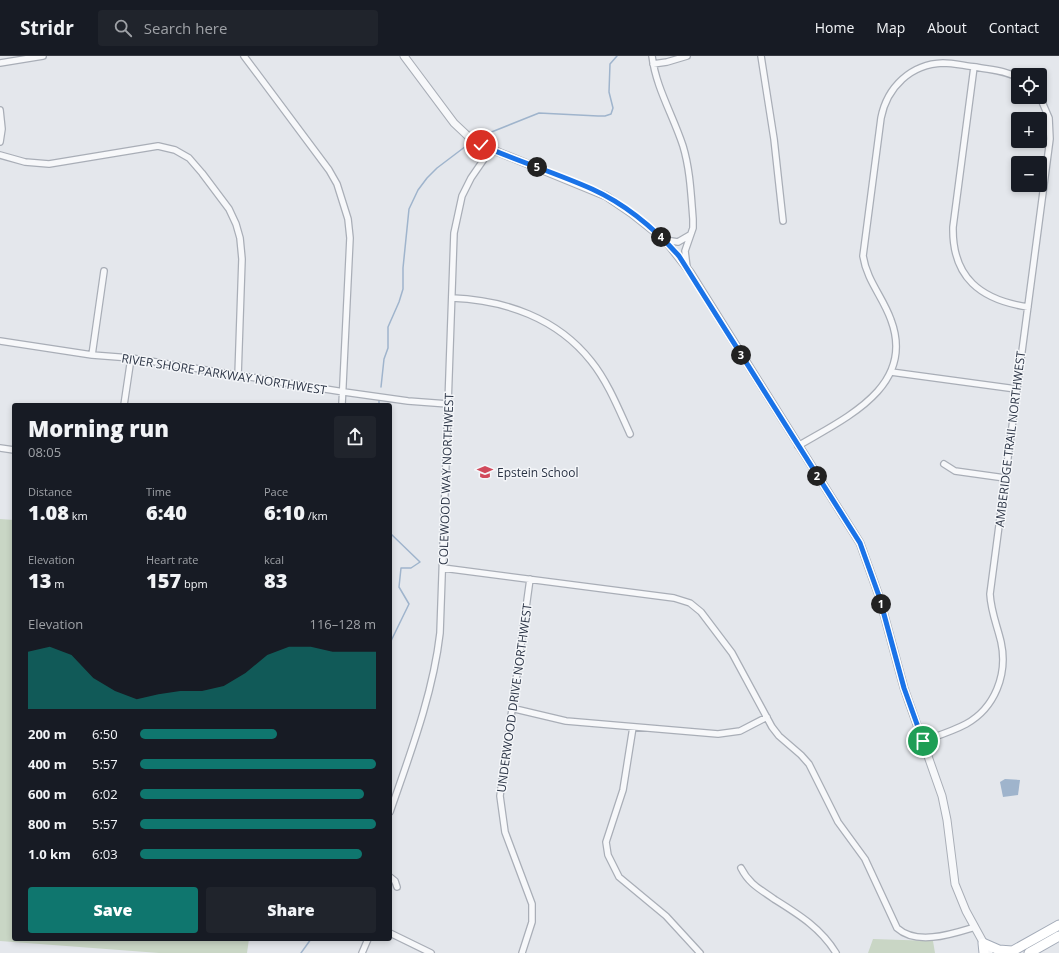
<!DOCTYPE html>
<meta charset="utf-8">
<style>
:root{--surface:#171b24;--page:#20242c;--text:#f1f3f6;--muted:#9ea1a6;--line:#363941;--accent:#0f766e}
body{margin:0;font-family:"Open Sans",sans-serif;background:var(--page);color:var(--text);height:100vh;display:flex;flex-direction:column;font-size:15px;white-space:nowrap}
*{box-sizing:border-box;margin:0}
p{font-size:13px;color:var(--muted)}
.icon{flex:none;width:22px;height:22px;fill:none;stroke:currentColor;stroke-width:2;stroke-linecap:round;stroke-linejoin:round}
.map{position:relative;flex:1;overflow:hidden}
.side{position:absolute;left:12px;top:347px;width:380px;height:538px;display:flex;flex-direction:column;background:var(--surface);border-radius:4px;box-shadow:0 2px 6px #0003}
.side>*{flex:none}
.fabs{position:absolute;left:1011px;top:12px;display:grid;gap:8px}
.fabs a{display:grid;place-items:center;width:36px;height:36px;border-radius:4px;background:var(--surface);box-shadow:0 2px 6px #0003;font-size:20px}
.pin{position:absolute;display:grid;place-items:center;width:34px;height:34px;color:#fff;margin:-17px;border:2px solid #fff;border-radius:50%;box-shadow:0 1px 4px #0007}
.km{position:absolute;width:20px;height:20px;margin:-10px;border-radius:50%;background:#222;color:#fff;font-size:11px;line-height:20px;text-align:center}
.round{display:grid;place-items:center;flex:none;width:42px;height:42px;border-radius:4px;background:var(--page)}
.head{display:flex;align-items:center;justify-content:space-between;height:68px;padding:0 16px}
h1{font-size:22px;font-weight:800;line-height:30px}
.metrics{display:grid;grid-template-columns:repeat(3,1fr);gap:6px;height:68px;padding:4px 16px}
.metrics div{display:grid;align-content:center}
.metrics b{font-size:20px;font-weight:800}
.metrics small{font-size:11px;font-weight:400}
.metrics p{font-size:11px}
.chart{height:112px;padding:8px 16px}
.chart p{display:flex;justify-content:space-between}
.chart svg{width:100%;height:72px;margin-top:4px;fill:var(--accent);opacity:.7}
.primary-button{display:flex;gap:8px;margin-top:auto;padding:8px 16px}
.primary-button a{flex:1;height:46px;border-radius:4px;background:var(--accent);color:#fff;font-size:16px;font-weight:800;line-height:46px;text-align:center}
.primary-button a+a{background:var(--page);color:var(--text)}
ul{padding:0 16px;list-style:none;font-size:13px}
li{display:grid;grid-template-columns:64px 48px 1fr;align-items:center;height:30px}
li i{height:10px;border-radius:5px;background:var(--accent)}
header{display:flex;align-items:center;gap:24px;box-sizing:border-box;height:56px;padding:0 20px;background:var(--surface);border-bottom:1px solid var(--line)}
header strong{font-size:19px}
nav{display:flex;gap:22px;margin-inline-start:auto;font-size:14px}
.search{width:280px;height:36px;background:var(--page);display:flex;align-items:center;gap:10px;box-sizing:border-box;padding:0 14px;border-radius:4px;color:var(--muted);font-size:15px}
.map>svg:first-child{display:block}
</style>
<header>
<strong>Stridr</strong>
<div class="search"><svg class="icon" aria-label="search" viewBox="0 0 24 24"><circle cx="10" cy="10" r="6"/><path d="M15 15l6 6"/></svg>Search here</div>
<nav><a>Home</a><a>Map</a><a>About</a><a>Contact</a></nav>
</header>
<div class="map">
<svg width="1059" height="897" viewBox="0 0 1059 897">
<rect width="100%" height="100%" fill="#e4e7ec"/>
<!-- green -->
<path fill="#c9d6c5" d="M 0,463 L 14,464 L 14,883 L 249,883 L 247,897 L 159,897 L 0,885 Z
M 873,883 L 933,885 L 935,897 L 868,897 Z"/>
<!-- water -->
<path fill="#9fb4cc" d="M 1005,723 L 1020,724 L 1018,739 L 1003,741 L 1000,726 Z"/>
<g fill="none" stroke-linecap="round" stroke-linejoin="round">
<!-- stream -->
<path stroke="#9fb4cc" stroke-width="1.5" d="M 484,79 L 539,57 L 598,60 L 605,60 L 611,58 L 613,52 L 609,36 L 610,8 L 617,0
M 381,331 L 384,303 L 388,292 L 388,271 L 399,246 L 403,233 L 403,212 L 409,153 L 418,134 L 427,122 L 437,112 L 470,87
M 379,349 L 379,345
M 390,468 L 391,478 L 420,506 L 411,512 L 401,512 L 399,531 L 409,548 L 390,587
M 301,897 L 311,883"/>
<defs>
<path id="minor" d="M 244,0 L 329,114 L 337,128 L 348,163 L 350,182 L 342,349
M 652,0 C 656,32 673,59 683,90 C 690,113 691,138 693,163 L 693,172 L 685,195 L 687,211
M 761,0 L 774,83 L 783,165
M 0,7 L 43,0
M 653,8 L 667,6 L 687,0
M 974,11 L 953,171 C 952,222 981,244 1028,251
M 0,54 L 2,73 L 0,86
M 0,99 L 25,106 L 49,108 L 158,90 L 175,94 L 189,102 L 202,117 L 229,153 L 236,168 L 240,182 L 242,203 L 238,320
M 665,184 L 678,186 L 690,179
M 452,242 C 505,244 557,262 591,305 C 608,326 619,354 630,378
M 0,285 L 92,299 L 131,302 L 344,336 L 408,345 L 448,348
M 92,299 L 104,215
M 891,316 L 1016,333
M 124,349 L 131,302
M 798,390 C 845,362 916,331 891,264 C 883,241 867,225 863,200 L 881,62 C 887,31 911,8 943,7 C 954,7 965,10 976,11 C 990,14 1005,14 1018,22
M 0,392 L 14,394
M 944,408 L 955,415 L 1005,422
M 443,512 L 674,542 L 690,547 L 701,556 L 732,597 L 772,671 L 779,680 L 801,699 L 809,708 L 838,766 L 865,803 L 897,872 C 917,890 952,878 975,871
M 511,652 L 566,665 L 718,678 L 740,675 L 767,661
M 633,671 L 623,734 L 606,786 L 608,799 L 619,821 L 666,860 L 700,897
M 923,685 C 937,680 953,675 966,668 C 995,652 1008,618 1001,586 C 997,569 991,556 990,538 L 1050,83 L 1049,62 L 1040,41
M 390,756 C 410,698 433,638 440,577 L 454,177 L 462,140 L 471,122 L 491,93
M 741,812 C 749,828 760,833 774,843 C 798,858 821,872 836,897
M 390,821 L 395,825 L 397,831
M 390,877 L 431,897
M 362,897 L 368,883
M 522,897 L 532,866 L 532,848 L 505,776 L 500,740 L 530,523"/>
<path id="tertiary" d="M 404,0 L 454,67 L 471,83 L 491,93 L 606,140 L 631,157 L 665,184 L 690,216 L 860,487 L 879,540 L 904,632 L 942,740 L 947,764 L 955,828 L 966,855 L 989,897"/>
<path id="primary" d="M 983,887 L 999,894 L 1012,895
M 983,887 L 984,897
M 1009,897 L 1059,869
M 1029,897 L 1059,880"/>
</defs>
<!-- minor casing -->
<use href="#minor" stroke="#a9aeb7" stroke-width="8"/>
<!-- tertiary casing -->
<use href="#tertiary" stroke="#a9aeb7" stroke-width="9"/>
<!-- primary casing -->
<use href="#primary" stroke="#a3abb8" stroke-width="11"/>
<!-- minor -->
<use href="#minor" stroke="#f7f8fa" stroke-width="5.5"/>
<!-- tertiary -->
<use href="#tertiary" stroke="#f7f8fa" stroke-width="7"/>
<!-- primary -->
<use href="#primary" stroke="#fff" stroke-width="9"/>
</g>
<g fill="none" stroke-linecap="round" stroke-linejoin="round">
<defs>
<path id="route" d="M 481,89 C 517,105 556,117 592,133 C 625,148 655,173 679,200 L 860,487 L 879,540 L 904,632 L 923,685"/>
</defs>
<!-- route casing -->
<use href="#route" stroke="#fff" stroke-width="8"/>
<!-- route -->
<use href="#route" stroke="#1a73e8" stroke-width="5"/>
</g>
<!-- icons -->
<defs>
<symbol id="school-bare" viewBox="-9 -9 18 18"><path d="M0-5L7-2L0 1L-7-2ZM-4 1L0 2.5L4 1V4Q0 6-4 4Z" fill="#d1495b" stroke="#f4f6f9" stroke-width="2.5" paint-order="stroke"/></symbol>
</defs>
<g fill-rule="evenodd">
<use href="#school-bare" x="474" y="405" width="22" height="22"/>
</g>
<g text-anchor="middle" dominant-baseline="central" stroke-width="3" stroke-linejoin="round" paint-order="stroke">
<!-- street labels -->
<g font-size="12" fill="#2b3445" stroke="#f4f6f9">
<text transform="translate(224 318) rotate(9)">RIVER SHORE PARKWAY NORTHWEST</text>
<text transform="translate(1010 383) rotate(-83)">AMBERIDGE TRAIL NORTHWEST</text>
<text transform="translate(446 423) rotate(-88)">COLEWOOD WAY NORTHWEST</text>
<text transform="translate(514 642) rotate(-82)">UNDERWOOD DRIVE NORTHWEST</text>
</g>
<!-- poi labels -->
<g font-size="12" fill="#2b3445" stroke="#f4f6f9" text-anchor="start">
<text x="497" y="416">Epstein School</text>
</g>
</g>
</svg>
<div class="fabs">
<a><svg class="icon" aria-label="locate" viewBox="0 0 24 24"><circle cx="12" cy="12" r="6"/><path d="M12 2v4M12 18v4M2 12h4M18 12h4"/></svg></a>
<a>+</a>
<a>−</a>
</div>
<div class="pin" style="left:923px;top:685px;background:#1e9e55"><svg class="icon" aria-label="arrive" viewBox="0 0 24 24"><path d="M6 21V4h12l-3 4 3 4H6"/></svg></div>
<div class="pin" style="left:481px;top:89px;background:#d93025"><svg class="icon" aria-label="check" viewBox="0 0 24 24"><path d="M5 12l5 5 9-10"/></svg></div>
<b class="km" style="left:881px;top:548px">1</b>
<b class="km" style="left:817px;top:420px">2</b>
<b class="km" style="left:741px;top:299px">3</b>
<b class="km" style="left:661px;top:181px">4</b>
<b class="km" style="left:537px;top:111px">5</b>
<section class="side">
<div class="head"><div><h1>Morning run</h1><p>08:05</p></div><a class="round"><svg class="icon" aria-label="share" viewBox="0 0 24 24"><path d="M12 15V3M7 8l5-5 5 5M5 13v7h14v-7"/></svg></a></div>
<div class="metrics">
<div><p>Distance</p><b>1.08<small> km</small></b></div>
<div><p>Time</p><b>6:40</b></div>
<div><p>Pace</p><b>6:10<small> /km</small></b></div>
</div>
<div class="metrics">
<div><p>Elevation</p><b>13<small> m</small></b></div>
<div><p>Heart rate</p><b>157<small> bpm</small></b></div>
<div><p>kcal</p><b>83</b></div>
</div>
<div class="chart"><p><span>Elevation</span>116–128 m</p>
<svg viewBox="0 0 160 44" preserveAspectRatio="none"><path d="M0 44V9L10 6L20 11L30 25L40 33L50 38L60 35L70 33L80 33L90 30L100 22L110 11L120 6L130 6L140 9L150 9L160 9V44z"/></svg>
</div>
<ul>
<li><b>200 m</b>6:50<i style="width:58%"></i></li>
<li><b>400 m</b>5:57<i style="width:100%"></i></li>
<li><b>600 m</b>6:02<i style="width:95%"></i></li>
<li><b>800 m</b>5:57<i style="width:100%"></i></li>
<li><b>1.0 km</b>6:03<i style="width:94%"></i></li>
</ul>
<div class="primary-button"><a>Save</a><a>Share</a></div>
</section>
</div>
